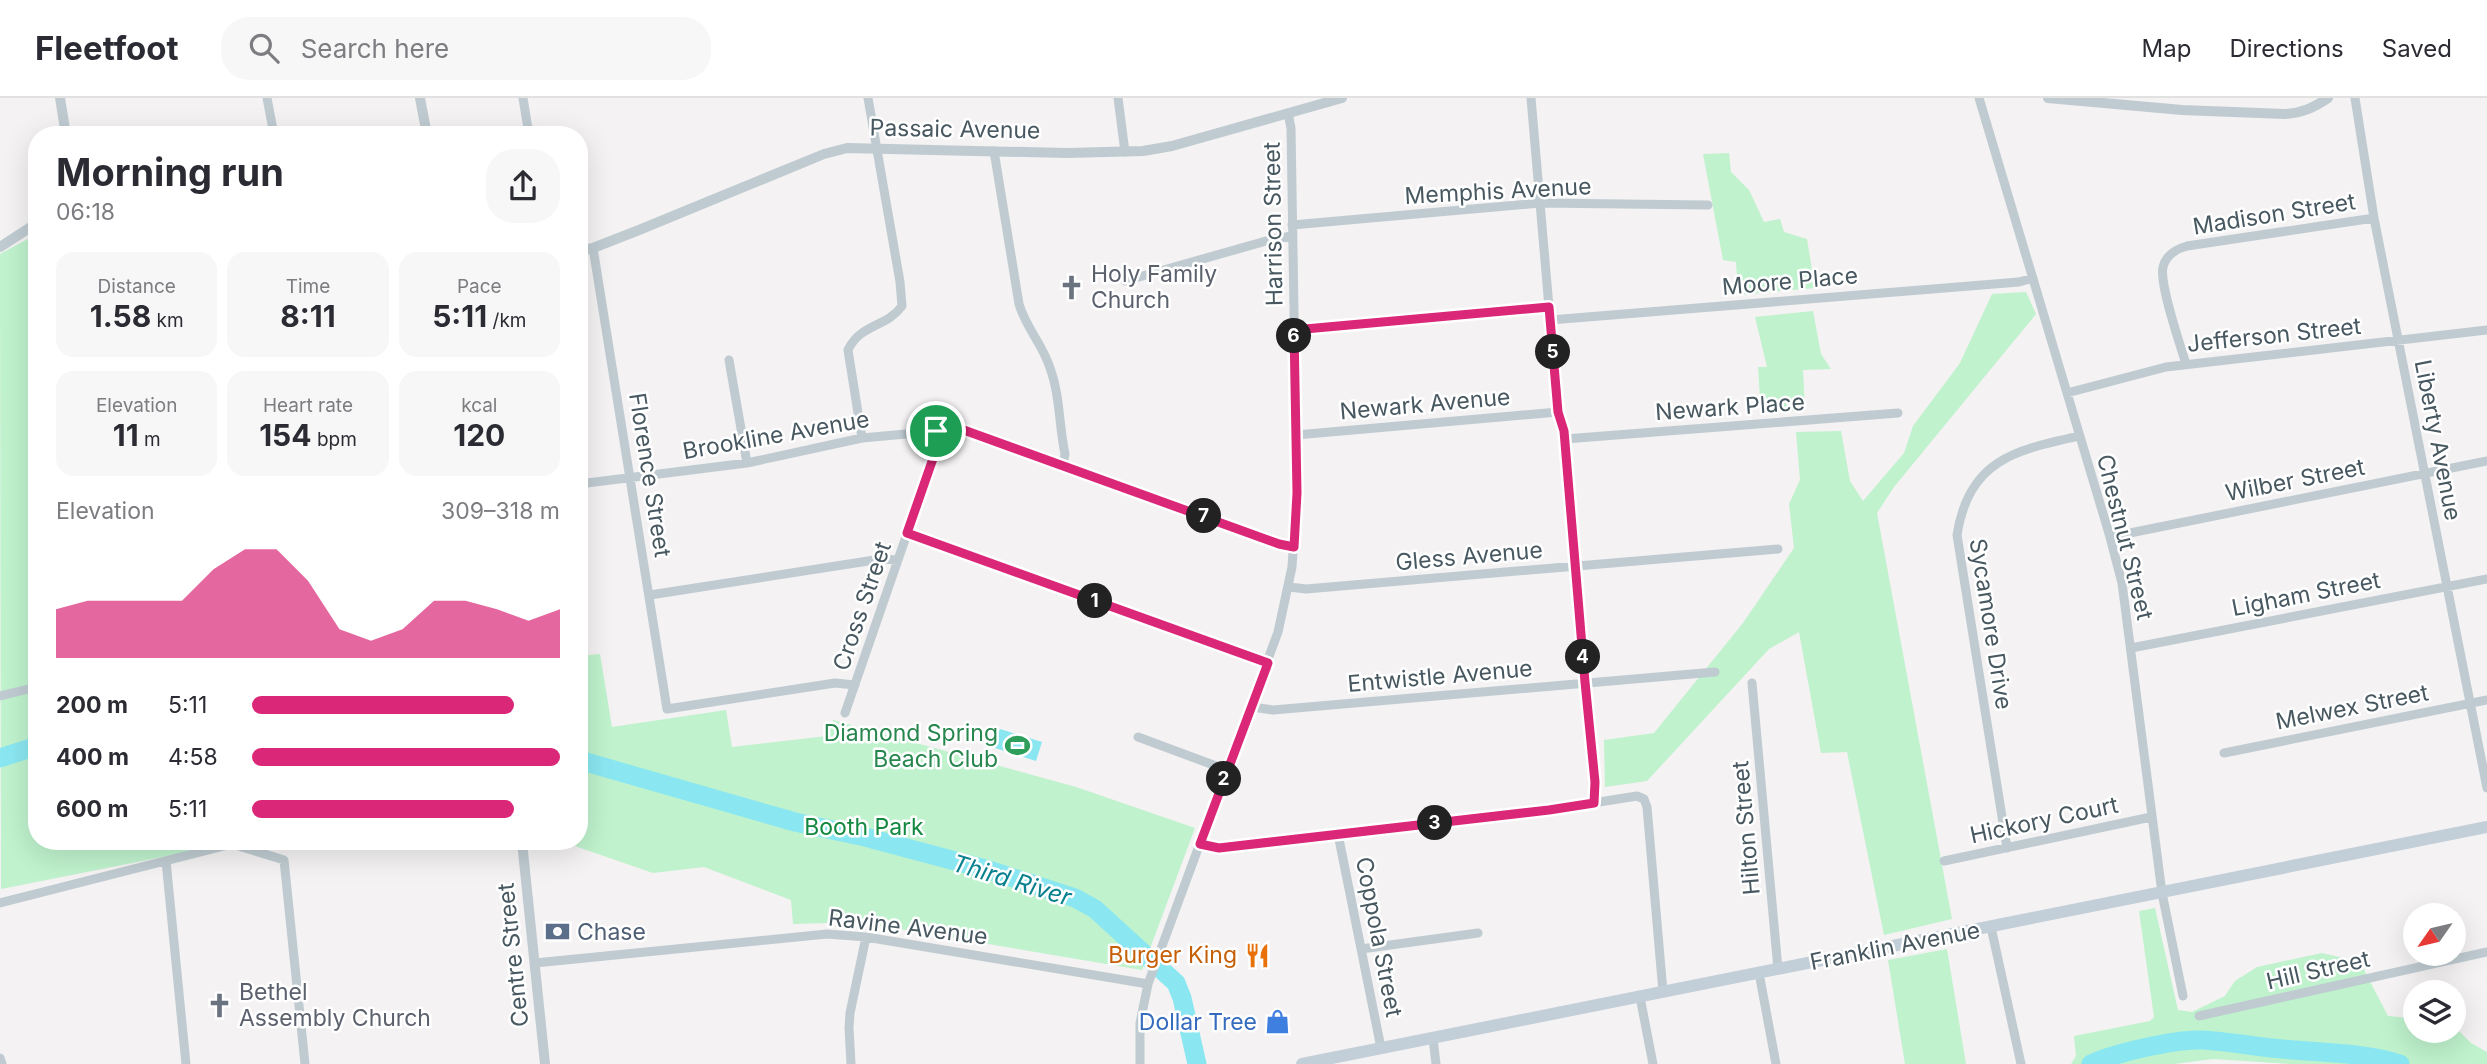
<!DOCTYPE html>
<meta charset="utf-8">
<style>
:root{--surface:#fff;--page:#f7f7f7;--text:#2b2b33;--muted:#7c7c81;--line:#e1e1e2;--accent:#db2777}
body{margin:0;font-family:Inter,sans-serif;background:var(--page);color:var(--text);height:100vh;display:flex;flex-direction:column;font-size:26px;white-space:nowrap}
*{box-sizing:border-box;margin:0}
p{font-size:23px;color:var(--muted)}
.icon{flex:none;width:38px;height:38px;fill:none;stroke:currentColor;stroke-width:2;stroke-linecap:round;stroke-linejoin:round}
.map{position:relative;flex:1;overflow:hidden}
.sheet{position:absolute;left:28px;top:28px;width:560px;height:724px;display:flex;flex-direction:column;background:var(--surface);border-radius:28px;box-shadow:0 7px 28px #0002}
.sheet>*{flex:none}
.needle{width:46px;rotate:236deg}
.tools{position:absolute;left:2403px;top:805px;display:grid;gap:14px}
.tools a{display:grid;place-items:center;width:63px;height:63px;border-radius:50%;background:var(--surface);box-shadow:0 7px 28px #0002;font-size:35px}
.pin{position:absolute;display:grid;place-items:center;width:60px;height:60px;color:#fff;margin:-30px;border:4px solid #fff;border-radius:50%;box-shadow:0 2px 7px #0007}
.km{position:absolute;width:35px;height:35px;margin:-18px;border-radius:50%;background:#222;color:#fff;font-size:19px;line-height:35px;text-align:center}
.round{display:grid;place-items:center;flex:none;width:74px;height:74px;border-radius:28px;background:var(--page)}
.headline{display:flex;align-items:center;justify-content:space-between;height:119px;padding:0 28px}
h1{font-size:38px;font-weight:700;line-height:52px}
.stats{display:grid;grid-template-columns:repeat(3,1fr);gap:10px;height:119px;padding:7px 28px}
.stats div{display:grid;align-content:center;border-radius:18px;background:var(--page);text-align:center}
.stats b{font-size:30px;font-weight:700}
.stats small{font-size:19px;font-weight:400}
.stats p{font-size:19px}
.chart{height:196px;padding:14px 28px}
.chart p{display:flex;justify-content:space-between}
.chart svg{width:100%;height:126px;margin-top:7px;fill:var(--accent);opacity:.7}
ul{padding:0 28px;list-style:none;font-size:23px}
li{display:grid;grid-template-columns:112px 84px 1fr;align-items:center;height:52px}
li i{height:18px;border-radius:9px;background:var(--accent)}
header{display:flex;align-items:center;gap:42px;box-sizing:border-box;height:98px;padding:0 35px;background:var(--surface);border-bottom:2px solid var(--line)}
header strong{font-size:33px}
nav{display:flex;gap:38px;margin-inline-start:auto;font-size:24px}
.search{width:490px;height:63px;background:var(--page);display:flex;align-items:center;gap:18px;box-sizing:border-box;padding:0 24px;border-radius:28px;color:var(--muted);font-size:26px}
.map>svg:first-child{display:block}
</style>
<header>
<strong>Fleetfoot</strong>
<div class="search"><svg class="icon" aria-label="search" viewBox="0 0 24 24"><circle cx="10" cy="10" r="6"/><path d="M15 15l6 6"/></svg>Search here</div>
<nav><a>Map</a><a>Directions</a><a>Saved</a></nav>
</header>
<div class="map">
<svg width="2487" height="966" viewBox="0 0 2487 966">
<rect width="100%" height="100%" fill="#f4f2f2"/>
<!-- green -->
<path fill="#bff2cd" d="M 1729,55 L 1731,74 L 1749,92 L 1764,124 L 1780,121 L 1784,134 L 1807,141 L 1815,190 L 1738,197 L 1736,164 L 1723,162 L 1703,56 Z
M 37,136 L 37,744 L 238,744 L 1,791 L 0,156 Z
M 2026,194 L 2036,216 L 1894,389 L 1877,415 L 1952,821 L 1884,837 L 1847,654 L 1821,655 L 1799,534 L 1769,551 L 1647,683 L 1605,689 L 1604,642 L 1654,635 L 1743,525 L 1794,450 L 1789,406 L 1800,382 L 1796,334 L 1841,333 L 1850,383 L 1863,403 L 1904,355 L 1913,328 L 1960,265 L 1992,196 Z
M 1813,213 L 1821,256 L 1831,271 L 1803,272 L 1805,312 L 1761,316 L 1758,269 L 1767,269 L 1755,219 Z
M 600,556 L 612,629 L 726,612 L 732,649 L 827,638 L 833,622 L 1076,689 L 1195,730 L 1142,872 L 858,824 L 793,826 L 791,802 L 704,769 L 653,775 L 563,744 L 579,744 L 579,558 Z
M 2155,810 L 2178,912 L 2192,914 L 2225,898 L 2235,883 L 2257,869 L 2322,855 L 2360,864 L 2388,918 L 2409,920 L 2415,918 L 2415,933 L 2454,933 L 2454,928 L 2471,945 L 2487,954 L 2487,966 L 2290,966 L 2213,961 L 2174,966 L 2071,966 L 2076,958 L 2074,938 L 2150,923 L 2154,919 L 2139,813 Z
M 1947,851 L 1966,966 L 1905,966 L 1888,862 Z"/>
<!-- water -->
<path fill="#8ae7f1" d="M 1000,631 L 1042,644 L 1036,663 L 995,650 L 996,639 Z"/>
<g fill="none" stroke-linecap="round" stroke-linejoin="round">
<!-- river -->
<path stroke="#8ae7f1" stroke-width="19" d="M 0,660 L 37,648
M 579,662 L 795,724 L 865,739 L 989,772 L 1075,800 L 1095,811 L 1176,885 L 1182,900 L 1197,966
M 2091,966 C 2114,955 2176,941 2201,942 C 2228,943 2255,949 2282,951 C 2322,955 2361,954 2400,966"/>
<!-- minor -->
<path stroke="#bfcbd1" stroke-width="9" d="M 267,0 L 274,37
M 523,0 L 529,37
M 1118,0 L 1125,54
M 1531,0 L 1558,314 L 1564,333 L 1595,684 L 1594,705
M 1979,0 L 2110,439 L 2122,485 L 2162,795 L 2183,898
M 2355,0 L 2374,120 L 2487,690
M 994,53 L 1019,206 C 1026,230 1043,247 1050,270 C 1060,297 1059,328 1065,356 L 1063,367
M 1292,127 L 1540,105 L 1708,107
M 593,150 L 667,611 L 835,585 L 855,587
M 1125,183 L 1273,141 L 1292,138
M 1550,222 L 2019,184 L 2033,180
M 1294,232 L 1549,209
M 729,262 L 747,365
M 2186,266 C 2180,246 2159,186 2163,169 C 2166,157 2176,151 2187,148 L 2374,120
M 2067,295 L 2166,269 L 2487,232
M 1296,337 L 1558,314
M 862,340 L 848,252 C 860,226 887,229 902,208 L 900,184 L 868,0
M 1565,341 L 1898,315
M 579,386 L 747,365 L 862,340 L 961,331 L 1279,446 L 1294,449
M 907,435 L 1268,565
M 2110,439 L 2487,363
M 1289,489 L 1306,491 L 1778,451
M 650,497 L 881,461 L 898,462
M 2131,550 L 2487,481
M 1752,585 L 1778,871
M 0,598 L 37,589
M 1252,609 L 1273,612 L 1715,574
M 845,615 L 936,352 L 936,333
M 1138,639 L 1227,672
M 2224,655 L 2487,602
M 1338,736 L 1381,950
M 1200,746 L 1219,750 L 1549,712 L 1637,698 L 1644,701 L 1647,709 L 1663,894
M 2007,750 L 1957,437 C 1969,361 2016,352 2080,338
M 166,763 L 186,966
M 1944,763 L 2151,719
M 0,805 L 232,746 L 284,762 L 305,966
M 1991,829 L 2021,966
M 1361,851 L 1478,835
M 535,865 L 827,836 L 866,839 L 1148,886
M 1759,875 L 1776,966
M 1640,899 L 1653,966
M 2199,918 L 2487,854
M 1433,940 L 1436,966
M 0,960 L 2,966
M 851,966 L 849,930 L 850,915 L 866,839
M 1140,966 L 1140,925 L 1148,886 L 1278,534 L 1292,469 L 1297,395 L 1291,30 L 1288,15"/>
<!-- tertiary -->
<path stroke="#bfcbd1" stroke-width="10" d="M 60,0 L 66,37
M 420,0 L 427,37
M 2048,0 L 2182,12 L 2285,16 C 2302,15 2313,10 2328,0
M 0,149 L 37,125
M 579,153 L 593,150 L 639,132 L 824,56 L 847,50 L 1067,55 L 1143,53 L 1172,48 L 1342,0
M 522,744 L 545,966"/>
<!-- secondary -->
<path stroke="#c2cfd9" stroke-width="12" d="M 1302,966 L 2487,729"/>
</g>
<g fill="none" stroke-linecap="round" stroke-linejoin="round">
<defs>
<path id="route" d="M 1549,209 L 1558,314 L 1564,333 L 1585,584 L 1595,684 L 1594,705 L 1549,712 L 1219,750 L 1200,746 L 1268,565 L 907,435 L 936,352 L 936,333 L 961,331 L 1279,446 L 1294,449 L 1297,395 L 1294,232 Z"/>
</defs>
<!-- route casing -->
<use href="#route" stroke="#fff" stroke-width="14"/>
<!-- route -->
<use href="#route" stroke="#db2777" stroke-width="9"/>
</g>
<!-- icons -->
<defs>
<symbol id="church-bare" viewBox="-9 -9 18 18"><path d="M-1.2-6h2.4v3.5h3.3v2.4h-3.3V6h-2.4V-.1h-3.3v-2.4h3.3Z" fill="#6b7280" stroke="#fff" stroke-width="2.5" paint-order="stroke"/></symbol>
<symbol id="stadium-bare" viewBox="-9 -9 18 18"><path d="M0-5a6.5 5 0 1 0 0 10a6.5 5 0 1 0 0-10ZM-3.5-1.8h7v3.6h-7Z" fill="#2e9e5b" stroke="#fff" stroke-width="2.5" paint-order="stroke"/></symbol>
<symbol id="bank-bare" viewBox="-9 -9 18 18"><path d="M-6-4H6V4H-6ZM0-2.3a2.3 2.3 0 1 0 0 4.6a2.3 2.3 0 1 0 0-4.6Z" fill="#5c6f8a" stroke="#fff" stroke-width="2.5" paint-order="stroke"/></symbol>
<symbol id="restaurant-bare" viewBox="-9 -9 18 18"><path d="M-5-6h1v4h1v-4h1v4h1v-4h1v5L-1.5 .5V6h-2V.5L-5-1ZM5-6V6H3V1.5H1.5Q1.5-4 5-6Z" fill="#e8710a" stroke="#fff" stroke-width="2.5" paint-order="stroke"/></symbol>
<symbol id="shop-bare" viewBox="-9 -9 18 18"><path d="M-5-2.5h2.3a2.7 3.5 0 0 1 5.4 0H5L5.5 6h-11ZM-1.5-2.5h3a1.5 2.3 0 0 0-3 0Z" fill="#3f7fe0" stroke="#fff" stroke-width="2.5" paint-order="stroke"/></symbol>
</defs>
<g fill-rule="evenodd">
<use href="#church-bare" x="1054" y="172" width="35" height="35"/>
<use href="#stadium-bare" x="1000" y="630" width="35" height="35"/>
<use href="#bank-bare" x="540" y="816" width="35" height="35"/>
<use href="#restaurant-bare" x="1240" y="840" width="35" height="35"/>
<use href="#church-bare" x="202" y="890" width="35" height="35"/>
<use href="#shop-bare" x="1260" y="906" width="35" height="35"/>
</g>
<g text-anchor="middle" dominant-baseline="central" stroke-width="5" stroke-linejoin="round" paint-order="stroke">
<!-- street labels -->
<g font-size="23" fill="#485860" stroke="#fff">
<text transform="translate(955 31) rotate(1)">Passaic Avenue</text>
<text transform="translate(1498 93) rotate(-3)">Memphis Avenue</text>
<text transform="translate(2274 116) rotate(-9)">Madison Street</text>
<text transform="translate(1273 126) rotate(-91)">Harrison Street</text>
<text transform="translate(1790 183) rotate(-5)">Moore Place</text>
<text transform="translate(2274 237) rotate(-6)">Jefferson Street</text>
<text transform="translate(1425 306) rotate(-5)">Newark Avenue</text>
<text transform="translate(1730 309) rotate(-4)">Newark Place</text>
<text transform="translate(776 337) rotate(-10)">Brookline Avenue</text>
<text transform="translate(2438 342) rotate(79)">Liberty Avenue</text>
<text transform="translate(650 377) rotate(81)">Florence Street</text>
<text transform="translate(2295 382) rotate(-11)">Wilber Street</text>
<text transform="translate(2125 439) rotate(76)">Chestnut Street</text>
<text transform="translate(1469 458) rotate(-5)">Gless Avenue</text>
<text transform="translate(2306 496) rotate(-11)">Ligham Street</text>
<text transform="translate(862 508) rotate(-71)">Cross Street</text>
<text transform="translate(1991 526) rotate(81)">Sycamore Drive</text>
<text transform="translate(1440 578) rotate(-5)">Entwistle Avenue</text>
<text transform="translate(2352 609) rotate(-11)">Melwex Street</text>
<text transform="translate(2044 722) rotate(-12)">Hickory Court</text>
<text transform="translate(1746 730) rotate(-95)">Hilton Street</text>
<text transform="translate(908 829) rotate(7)">Ravine Avenue</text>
<text transform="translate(1379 839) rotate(79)">Coppola Street</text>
<text transform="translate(1895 848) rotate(-11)">Franklin Avenue</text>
<text transform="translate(513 857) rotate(-96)">Centre Street</text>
<text transform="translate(2318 872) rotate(-13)">Hill Street</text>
</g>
<!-- worship labels -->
<g font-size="23" fill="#5b616d" stroke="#fff" text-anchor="start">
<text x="1091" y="176">Holy Family<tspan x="1091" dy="26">Church</tspan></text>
<text x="239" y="894">Bethel<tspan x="239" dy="26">Assembly Church</tspan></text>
</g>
<!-- leisure labels -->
<g font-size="23" fill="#27864d" stroke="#fff" text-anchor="end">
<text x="998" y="635">Diamond Spring<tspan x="998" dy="26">Beach Club</tspan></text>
</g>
<!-- park labels -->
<g font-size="23" fill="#138840" stroke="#fff">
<text x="864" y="729">Booth Park</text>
</g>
<!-- service labels -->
<g font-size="23" fill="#4e5e75" stroke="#fff" text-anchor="start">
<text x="577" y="834">Chase</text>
</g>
<!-- food labels -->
<g font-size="23" fill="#c56008" stroke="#fff" text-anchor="end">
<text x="1237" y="857">Burger King</text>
</g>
<!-- shop labels -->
<g font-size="23" fill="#366cbe" stroke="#fff" text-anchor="end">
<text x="1257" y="924">Dollar Tree</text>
</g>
<!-- water labels -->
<g font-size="24" font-style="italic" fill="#08808e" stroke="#fff">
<text transform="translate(1012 782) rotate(17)">Third River</text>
</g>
</g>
</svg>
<div class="tools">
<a><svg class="needle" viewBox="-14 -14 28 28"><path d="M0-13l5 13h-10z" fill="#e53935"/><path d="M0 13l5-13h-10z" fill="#7c7c81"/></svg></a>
<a><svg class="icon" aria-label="layers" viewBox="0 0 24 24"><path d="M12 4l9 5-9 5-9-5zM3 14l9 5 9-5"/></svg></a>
</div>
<div class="pin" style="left:936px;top:333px;background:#1e9e55"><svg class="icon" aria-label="arrive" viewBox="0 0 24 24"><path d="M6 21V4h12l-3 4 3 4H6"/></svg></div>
<b class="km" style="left:1095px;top:503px">1</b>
<b class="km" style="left:1224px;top:681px">2</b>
<b class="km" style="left:1435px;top:725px">3</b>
<b class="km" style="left:1583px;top:559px">4</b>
<b class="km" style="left:1553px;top:254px">5</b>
<b class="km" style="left:1294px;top:238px">6</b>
<b class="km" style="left:1204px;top:418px">7</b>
<section class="sheet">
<div class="headline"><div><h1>Morning run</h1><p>06:18</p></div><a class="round"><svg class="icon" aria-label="share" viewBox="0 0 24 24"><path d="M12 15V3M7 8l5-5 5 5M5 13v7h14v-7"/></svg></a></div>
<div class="stats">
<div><p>Distance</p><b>1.58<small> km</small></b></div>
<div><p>Time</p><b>8:11</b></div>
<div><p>Pace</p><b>5:11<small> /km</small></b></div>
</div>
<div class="stats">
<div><p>Elevation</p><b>11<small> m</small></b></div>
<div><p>Heart rate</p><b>154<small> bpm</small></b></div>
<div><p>kcal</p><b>120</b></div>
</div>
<div class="chart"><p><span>Elevation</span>309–318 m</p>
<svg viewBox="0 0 160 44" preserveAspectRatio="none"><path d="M0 44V27L10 24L20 24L30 24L40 24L50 13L60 6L70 6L80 17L90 34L100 38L110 34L120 24L130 24L140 27L150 31L160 27V44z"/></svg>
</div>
<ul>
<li><b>200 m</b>5:11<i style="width:85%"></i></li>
<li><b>400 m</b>4:58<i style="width:100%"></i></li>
<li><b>600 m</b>5:11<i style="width:85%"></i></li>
</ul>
</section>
</div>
